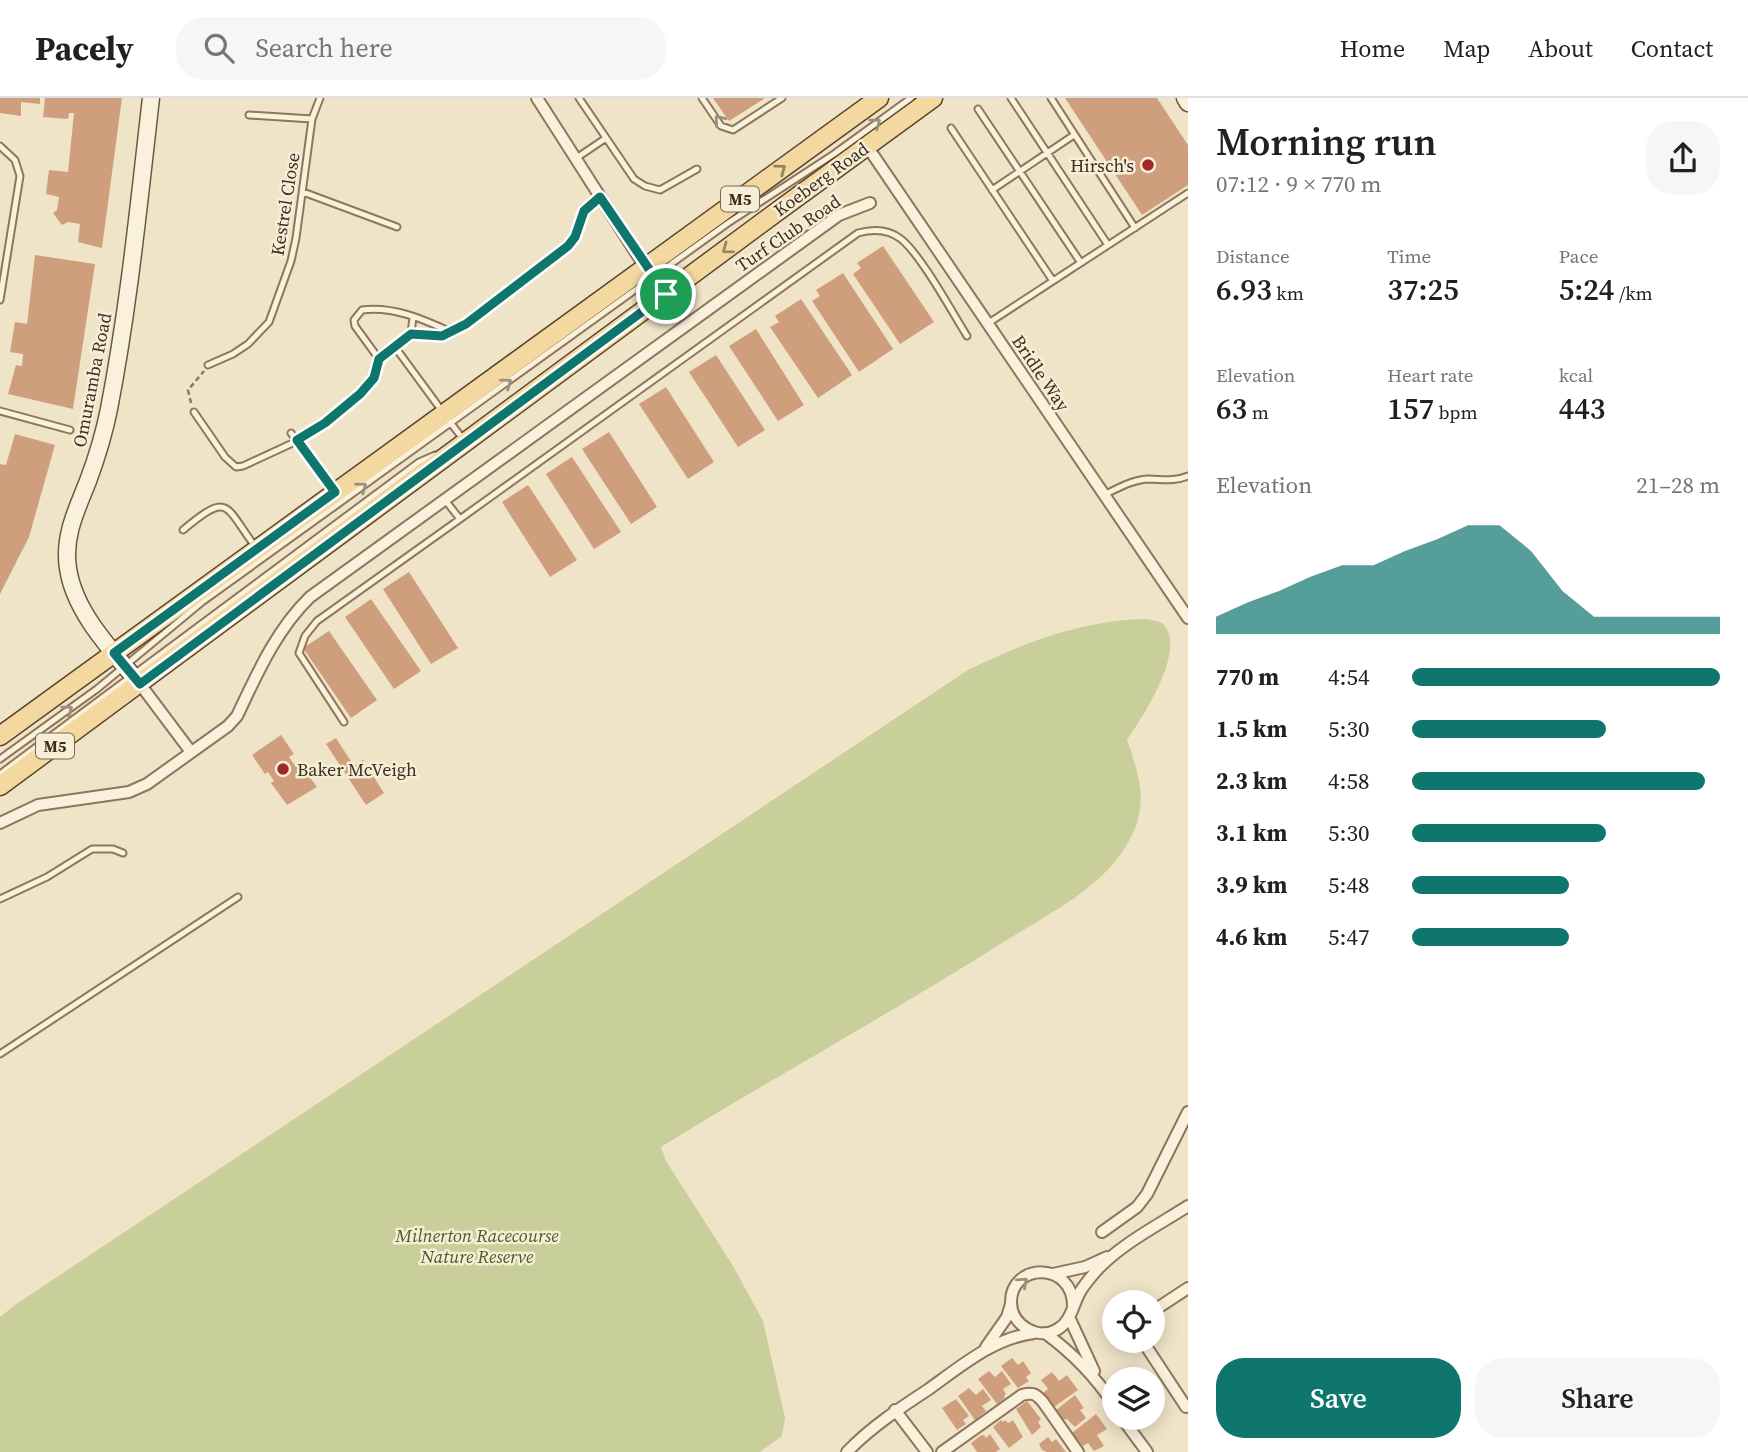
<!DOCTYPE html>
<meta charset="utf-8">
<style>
:root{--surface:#fff;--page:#f6f6f6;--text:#202124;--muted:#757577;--line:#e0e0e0;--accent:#0f766e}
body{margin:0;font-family:"Source Serif 4",serif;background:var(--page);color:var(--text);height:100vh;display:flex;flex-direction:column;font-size:26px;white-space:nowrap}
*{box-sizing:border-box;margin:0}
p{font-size:23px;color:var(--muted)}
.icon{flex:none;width:38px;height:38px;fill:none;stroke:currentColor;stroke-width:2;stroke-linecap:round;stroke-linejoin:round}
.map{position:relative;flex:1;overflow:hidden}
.drawer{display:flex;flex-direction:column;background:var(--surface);width:560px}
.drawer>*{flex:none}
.controls{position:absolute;left:1102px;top:1192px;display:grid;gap:14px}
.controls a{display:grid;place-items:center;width:63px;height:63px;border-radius:50%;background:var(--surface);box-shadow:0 4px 18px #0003;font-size:35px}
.pin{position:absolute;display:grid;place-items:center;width:60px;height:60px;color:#fff;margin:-30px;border:4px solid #fff;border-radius:50%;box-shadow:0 2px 7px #0007}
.round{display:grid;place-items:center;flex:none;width:74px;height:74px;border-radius:28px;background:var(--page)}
.overview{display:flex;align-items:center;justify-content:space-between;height:119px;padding:0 28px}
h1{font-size:38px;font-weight:600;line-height:52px}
.figures{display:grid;grid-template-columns:repeat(3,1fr);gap:10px;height:119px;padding:7px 28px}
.figures div{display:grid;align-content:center}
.figures b{font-size:30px;font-weight:600}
.figures small{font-size:19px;font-weight:400}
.figures p{font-size:19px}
.chart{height:196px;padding:14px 28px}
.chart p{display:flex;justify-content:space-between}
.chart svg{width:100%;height:126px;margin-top:7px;fill:var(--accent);opacity:.7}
.action{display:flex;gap:14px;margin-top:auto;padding:14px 28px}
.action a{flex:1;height:80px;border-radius:28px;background:var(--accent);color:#fff;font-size:28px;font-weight:600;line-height:80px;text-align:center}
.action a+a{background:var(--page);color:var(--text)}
ul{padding:0 28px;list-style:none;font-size:23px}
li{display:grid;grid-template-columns:112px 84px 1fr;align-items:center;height:52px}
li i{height:18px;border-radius:9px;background:var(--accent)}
header{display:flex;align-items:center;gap:42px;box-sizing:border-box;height:98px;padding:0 35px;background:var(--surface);border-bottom:2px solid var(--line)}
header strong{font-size:33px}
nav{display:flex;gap:38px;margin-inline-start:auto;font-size:24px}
.search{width:490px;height:63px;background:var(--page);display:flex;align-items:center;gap:18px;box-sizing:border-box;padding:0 24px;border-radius:28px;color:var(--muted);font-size:26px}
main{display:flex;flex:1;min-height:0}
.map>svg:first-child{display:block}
</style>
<header>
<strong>Pacely</strong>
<div class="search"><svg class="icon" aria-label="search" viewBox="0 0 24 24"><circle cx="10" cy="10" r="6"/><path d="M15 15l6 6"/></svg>Search here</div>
<nav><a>Home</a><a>Map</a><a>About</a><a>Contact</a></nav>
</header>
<main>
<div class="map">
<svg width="1188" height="1354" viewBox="0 0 1188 1354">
<rect width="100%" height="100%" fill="#f0e4c8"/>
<!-- green -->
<path fill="#c9cf9b" d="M 1147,521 C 1151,522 1159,523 1163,526 C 1188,551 1142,620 1127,642 C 1140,679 1149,707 1129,743 C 1103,791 1046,817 1002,845 C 890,916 774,979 661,1049 L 666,1063 L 733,1168 L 763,1223 L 785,1320 L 782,1338 L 760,1354 L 0,1354 L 0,1219 L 15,1207 L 968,572 C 1026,544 1082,522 1147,521 Z"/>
<!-- building -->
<path fill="#cf9f7d" d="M 0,0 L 40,0 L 40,6 L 21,4 L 21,18 L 0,15 Z
M 45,0 L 122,0 L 102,150 L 78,144 L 80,126 L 68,124 L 62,127 L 53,115 L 57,112 L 59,99 L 46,96 L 49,72 L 68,74 L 74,15 L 69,15 L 68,21 L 43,19 Z
M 713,0 L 765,0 L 729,23 Z
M 1065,0 L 1157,0 L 1188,47 L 1188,87 L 1142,117 Z
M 883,148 L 934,224 L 900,246 L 853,176 L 861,170 L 857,165 Z
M 35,157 L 95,166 L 73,311 L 8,296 L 16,267 L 22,268 L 23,256 L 10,254 L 15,224 L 27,226 Z
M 843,175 L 893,251 L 859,274 L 812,203 L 820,198 L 816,192 Z
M 801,201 L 852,277 L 818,300 L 770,229 L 779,224 L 775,218 Z
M 756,231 L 804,307 L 778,323 L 729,248 Z
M 716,257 L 765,332 L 738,349 L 689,274 Z
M 666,289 L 714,364 L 688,381 L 639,306 Z
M 609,334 L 657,409 L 631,426 L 582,351 Z
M 15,336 L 55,347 L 29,439 L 0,496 L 0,366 L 6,367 Z
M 572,359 L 621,434 L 594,451 L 546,376 Z
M 528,387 L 577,462 L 550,479 L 502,404 Z
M 409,474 L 458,550 L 431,566 L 383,491 Z
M 371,501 L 421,573 L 394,591 L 345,519 Z
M 329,533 L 377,602 L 351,620 L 303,550 Z
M 281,637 L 294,656 L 289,659 L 296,669 L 300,666 L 317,689 L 287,707 L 271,685 L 274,683 L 268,674 L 265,676 L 252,657 Z
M 336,640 L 354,668 L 363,662 L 384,695 L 366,707 L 326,646 Z
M 1012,1260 L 1018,1267 L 1023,1263 L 1031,1275 L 1026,1279 L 1029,1283 L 1018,1290 L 1001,1268 Z
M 989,1273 L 995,1279 L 1002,1273 L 1011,1286 L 1003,1291 L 1006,1296 L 1004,1298 L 1005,1300 L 997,1306 L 978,1281 Z
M 1052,1274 L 1059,1283 L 1067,1277 L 1078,1292 L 1054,1309 L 1043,1295 L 1048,1291 L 1041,1282 Z
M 969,1290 L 976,1297 L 983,1291 L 991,1302 L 982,1308 L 986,1313 L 975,1322 L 958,1298 Z
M 1075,1297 L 1084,1310 L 1080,1312 L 1086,1320 L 1075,1329 L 1067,1321 L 1063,1322 L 1056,1312 Z
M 956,1301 L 969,1318 L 963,1322 L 966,1326 L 957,1332 L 942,1310 Z
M 1027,1303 L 1041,1321 L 1038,1324 L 1041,1329 L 1032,1337 L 1016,1311 Z
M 1096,1316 L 1107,1331 L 1097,1337 L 1104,1348 L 1094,1353 L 1088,1345 L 1083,1348 L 1072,1335 Z
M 1001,1322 L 1003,1324 L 1005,1322 L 1008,1325 L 1013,1322 L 1023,1339 L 1009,1350 L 993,1329 Z
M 990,1336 L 1000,1351 L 996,1354 L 977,1354 L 971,1345 L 980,1338 L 984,1337 L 986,1340 Z
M 1048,1339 L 1052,1344 L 1056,1341 L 1066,1354 L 1047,1354 L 1042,1352 L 1039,1346 Z"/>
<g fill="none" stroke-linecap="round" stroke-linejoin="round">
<defs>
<path id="service" d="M 579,0 L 634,81 L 645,88 L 660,92 L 697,71
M 702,0 L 721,28 L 733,32 L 782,0
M 1011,0 L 1108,147
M 1051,0 L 1135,130
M 978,11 L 1081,165
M 249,17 L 312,21
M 951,30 L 1053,183
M 0,48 L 15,62 L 20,78 L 0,202
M 575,61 L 606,40
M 992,92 L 1074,37
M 303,94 L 397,129
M 987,226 L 1188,95
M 411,236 L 413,219
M 395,249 L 442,313
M 379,261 L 355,228 L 354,222 L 362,212 C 393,208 423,221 451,234
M 208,267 L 233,256 L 248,246 L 269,224 L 291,163 L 296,140 L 312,21 L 320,0
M 0,313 L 70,332
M 194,314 L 225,359 L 236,369 L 243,368 L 297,343 L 325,325 L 366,289 L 374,280 L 379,261 L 411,236 L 435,239 L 465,226 L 568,148 L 575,139 L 584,113 L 600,99
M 450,324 L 463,341
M 291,335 L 333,391
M 1104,397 C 1118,390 1132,382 1148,381 C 1162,381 1174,384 1188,378
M 445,402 L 460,421 L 858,135 C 873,131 888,131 901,141 C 921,157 952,214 967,238
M 183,432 C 229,394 224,406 254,447
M 344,624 L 299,555 L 305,538 L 317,523 L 460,421
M 0,661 L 97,591 L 202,504 L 728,125 L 834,56 L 911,0
M 0,676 L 419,364 L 435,357
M 0,801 L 47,779 L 92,751 L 113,751 L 123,755
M 0,956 L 238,799"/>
<path id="minor" d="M 537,0 L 638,158 L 666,196
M 867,48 L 1188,520
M 140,586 L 191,654
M 0,725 L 38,707 L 129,694 L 147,686 L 228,628 L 237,618 C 257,576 276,532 310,499 L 839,117 L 870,105
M 1102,1134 L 1137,1109 L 1147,1096 L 1188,1014
M 1053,1176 L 1085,1169 L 1107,1159
M 1073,1209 C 1074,1163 1010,1164 1011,1205 C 1012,1228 1039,1243 1058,1231 C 1071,1223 1073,1207 1080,1194 C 1084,1187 1090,1180 1096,1173 C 1121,1146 1157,1128 1188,1108
M 1153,1213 L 1188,1190
M 1069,1219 L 1094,1273
M 1045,1235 C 1074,1256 1095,1278 1115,1308
M 1142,1242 L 1186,1309
M 986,1249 L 1007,1219 L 1011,1206
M 895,1312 L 927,1354
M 1122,1320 L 1147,1354
M 847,1354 C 871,1329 900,1310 929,1291 C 961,1268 994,1240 1034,1235
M 942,1354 L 1022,1297 C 1033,1294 1036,1296 1043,1304 L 1078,1354"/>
<path id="secondary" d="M 1185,0 L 1188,5
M 140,586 C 112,553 74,514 68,470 C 63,438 77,411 88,383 C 97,359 104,336 109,311 C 129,208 139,104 151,0"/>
<path id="primary" d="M 0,638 L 879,0
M 0,688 L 782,110 L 933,0"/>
</defs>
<!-- service casing -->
<use href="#service" stroke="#8d765c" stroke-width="9"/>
<!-- minor casing -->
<use href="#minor" stroke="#8d765c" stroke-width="14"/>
<!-- secondary casing -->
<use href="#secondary" stroke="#6f573f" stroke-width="19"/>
<!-- primary casing -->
<use href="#primary" stroke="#5b4430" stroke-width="21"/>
<!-- path -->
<path stroke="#8d765c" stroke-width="2.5" stroke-dasharray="5 3.5" stroke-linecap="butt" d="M 191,305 L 188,292 L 204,273"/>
<!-- service -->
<use href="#service" stroke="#faf1dc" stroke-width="5"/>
<!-- minor -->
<use href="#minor" stroke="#faf1dc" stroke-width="10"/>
<!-- secondary -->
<use href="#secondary" stroke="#faf1dc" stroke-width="16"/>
<!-- primary -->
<use href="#primary" stroke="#f3d9a0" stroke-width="18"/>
</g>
<!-- one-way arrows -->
<defs><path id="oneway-chevron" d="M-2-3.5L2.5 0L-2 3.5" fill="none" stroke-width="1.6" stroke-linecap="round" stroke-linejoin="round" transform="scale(1.75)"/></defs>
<g stroke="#9c907e">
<use href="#oneway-chevron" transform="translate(719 22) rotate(-131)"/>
<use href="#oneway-chevron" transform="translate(876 25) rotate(-36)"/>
<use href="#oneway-chevron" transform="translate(507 285) rotate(-36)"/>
<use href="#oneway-chevron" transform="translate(362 389) rotate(-36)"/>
<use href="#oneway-chevron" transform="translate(68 612) rotate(-36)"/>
<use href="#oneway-chevron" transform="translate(1023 1184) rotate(-42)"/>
</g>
<g stroke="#988460">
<use href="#oneway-chevron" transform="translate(781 71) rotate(-36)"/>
<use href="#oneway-chevron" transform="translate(727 151) rotate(143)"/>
</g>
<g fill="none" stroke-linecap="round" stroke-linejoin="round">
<defs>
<path id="route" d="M 600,99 L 666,196 L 140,586 L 114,555 L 335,394 L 297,342 L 325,325 L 360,296 L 374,280 L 379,261 L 411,236 L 442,238 L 466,226 L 568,148 L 575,139 L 584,113 Z"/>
</defs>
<!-- route casing -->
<use href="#route" stroke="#fff" stroke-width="14"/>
<!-- route -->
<use href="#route" stroke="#0f766e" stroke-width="9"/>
</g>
<!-- markers -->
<g fill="#9e2a2b" stroke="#f7eed8" stroke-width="2.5">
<circle cx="1148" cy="67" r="7"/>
<circle cx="283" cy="671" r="7"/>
</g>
<g text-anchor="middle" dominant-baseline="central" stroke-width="5" stroke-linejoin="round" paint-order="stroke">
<!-- shield labels -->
<g fill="#f7eed8" stroke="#756857" stroke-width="2">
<rect x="721" y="88.5" width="38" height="25" rx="5"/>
<rect x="36" y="635.5" width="38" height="25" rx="5"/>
</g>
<g font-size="16" font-weight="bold" fill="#3d2e20">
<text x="740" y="101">M5</text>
<text x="55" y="648">M5</text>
</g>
<!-- poi labels -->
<g font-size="18" fill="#3d2e20" stroke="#f7eed8" text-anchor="end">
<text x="1134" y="67">Hirsch's</text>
<text x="297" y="671" text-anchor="start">Baker McVeigh</text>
</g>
<!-- street labels -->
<g font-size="18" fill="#3d2e20" stroke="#f7eed8">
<text transform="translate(821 81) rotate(-36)">Koeberg Road</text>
<text transform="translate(285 106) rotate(-81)">Kestrel Close</text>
<text transform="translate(788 135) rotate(-34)">Turf Club Road</text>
<text transform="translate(1041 275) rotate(56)">Bridle Way</text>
<text transform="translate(92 282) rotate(-79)">Omuramba Road</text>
</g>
<!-- park labels -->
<g font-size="18" font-style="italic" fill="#4d5a26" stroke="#f7eed8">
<text x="477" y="1137">Milnerton Racecourse<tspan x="477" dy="21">Nature Reserve</tspan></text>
</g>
</g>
</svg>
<div class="controls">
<a><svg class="icon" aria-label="locate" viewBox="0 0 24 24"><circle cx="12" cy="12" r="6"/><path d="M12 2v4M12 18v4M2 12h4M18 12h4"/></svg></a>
<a><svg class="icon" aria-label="layers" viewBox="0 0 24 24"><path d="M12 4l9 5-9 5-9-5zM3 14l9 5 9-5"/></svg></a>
</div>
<div class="pin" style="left:666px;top:196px;background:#1e9e55"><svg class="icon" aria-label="arrive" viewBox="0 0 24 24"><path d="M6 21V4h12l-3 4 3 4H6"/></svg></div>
</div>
<section class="drawer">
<div class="overview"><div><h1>Morning run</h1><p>07:12 · 9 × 770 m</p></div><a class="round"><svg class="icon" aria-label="share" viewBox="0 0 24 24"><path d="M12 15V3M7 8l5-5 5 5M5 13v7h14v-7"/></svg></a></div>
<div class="figures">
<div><p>Distance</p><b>6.93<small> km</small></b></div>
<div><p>Time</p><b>37:25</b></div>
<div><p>Pace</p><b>5:24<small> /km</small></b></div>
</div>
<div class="figures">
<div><p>Elevation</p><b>63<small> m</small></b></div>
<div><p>Heart rate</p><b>157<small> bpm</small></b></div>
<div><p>kcal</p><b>443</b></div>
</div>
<div class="chart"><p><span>Elevation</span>21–28 m</p>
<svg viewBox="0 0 160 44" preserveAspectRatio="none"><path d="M0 44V38L10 33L20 29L30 24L40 20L50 20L60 15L70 11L80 6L90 6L100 15L110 29L120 38L130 38L140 38L150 38L160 38V44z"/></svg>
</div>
<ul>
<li><b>770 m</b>4:54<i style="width:100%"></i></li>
<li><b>1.5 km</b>5:30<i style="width:63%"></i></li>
<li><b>2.3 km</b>4:58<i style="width:95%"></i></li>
<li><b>3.1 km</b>5:30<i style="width:63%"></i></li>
<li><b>3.9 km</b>5:48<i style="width:51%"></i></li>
<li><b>4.6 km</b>5:47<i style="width:51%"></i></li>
</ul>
<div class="action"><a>Save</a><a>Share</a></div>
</section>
</main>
